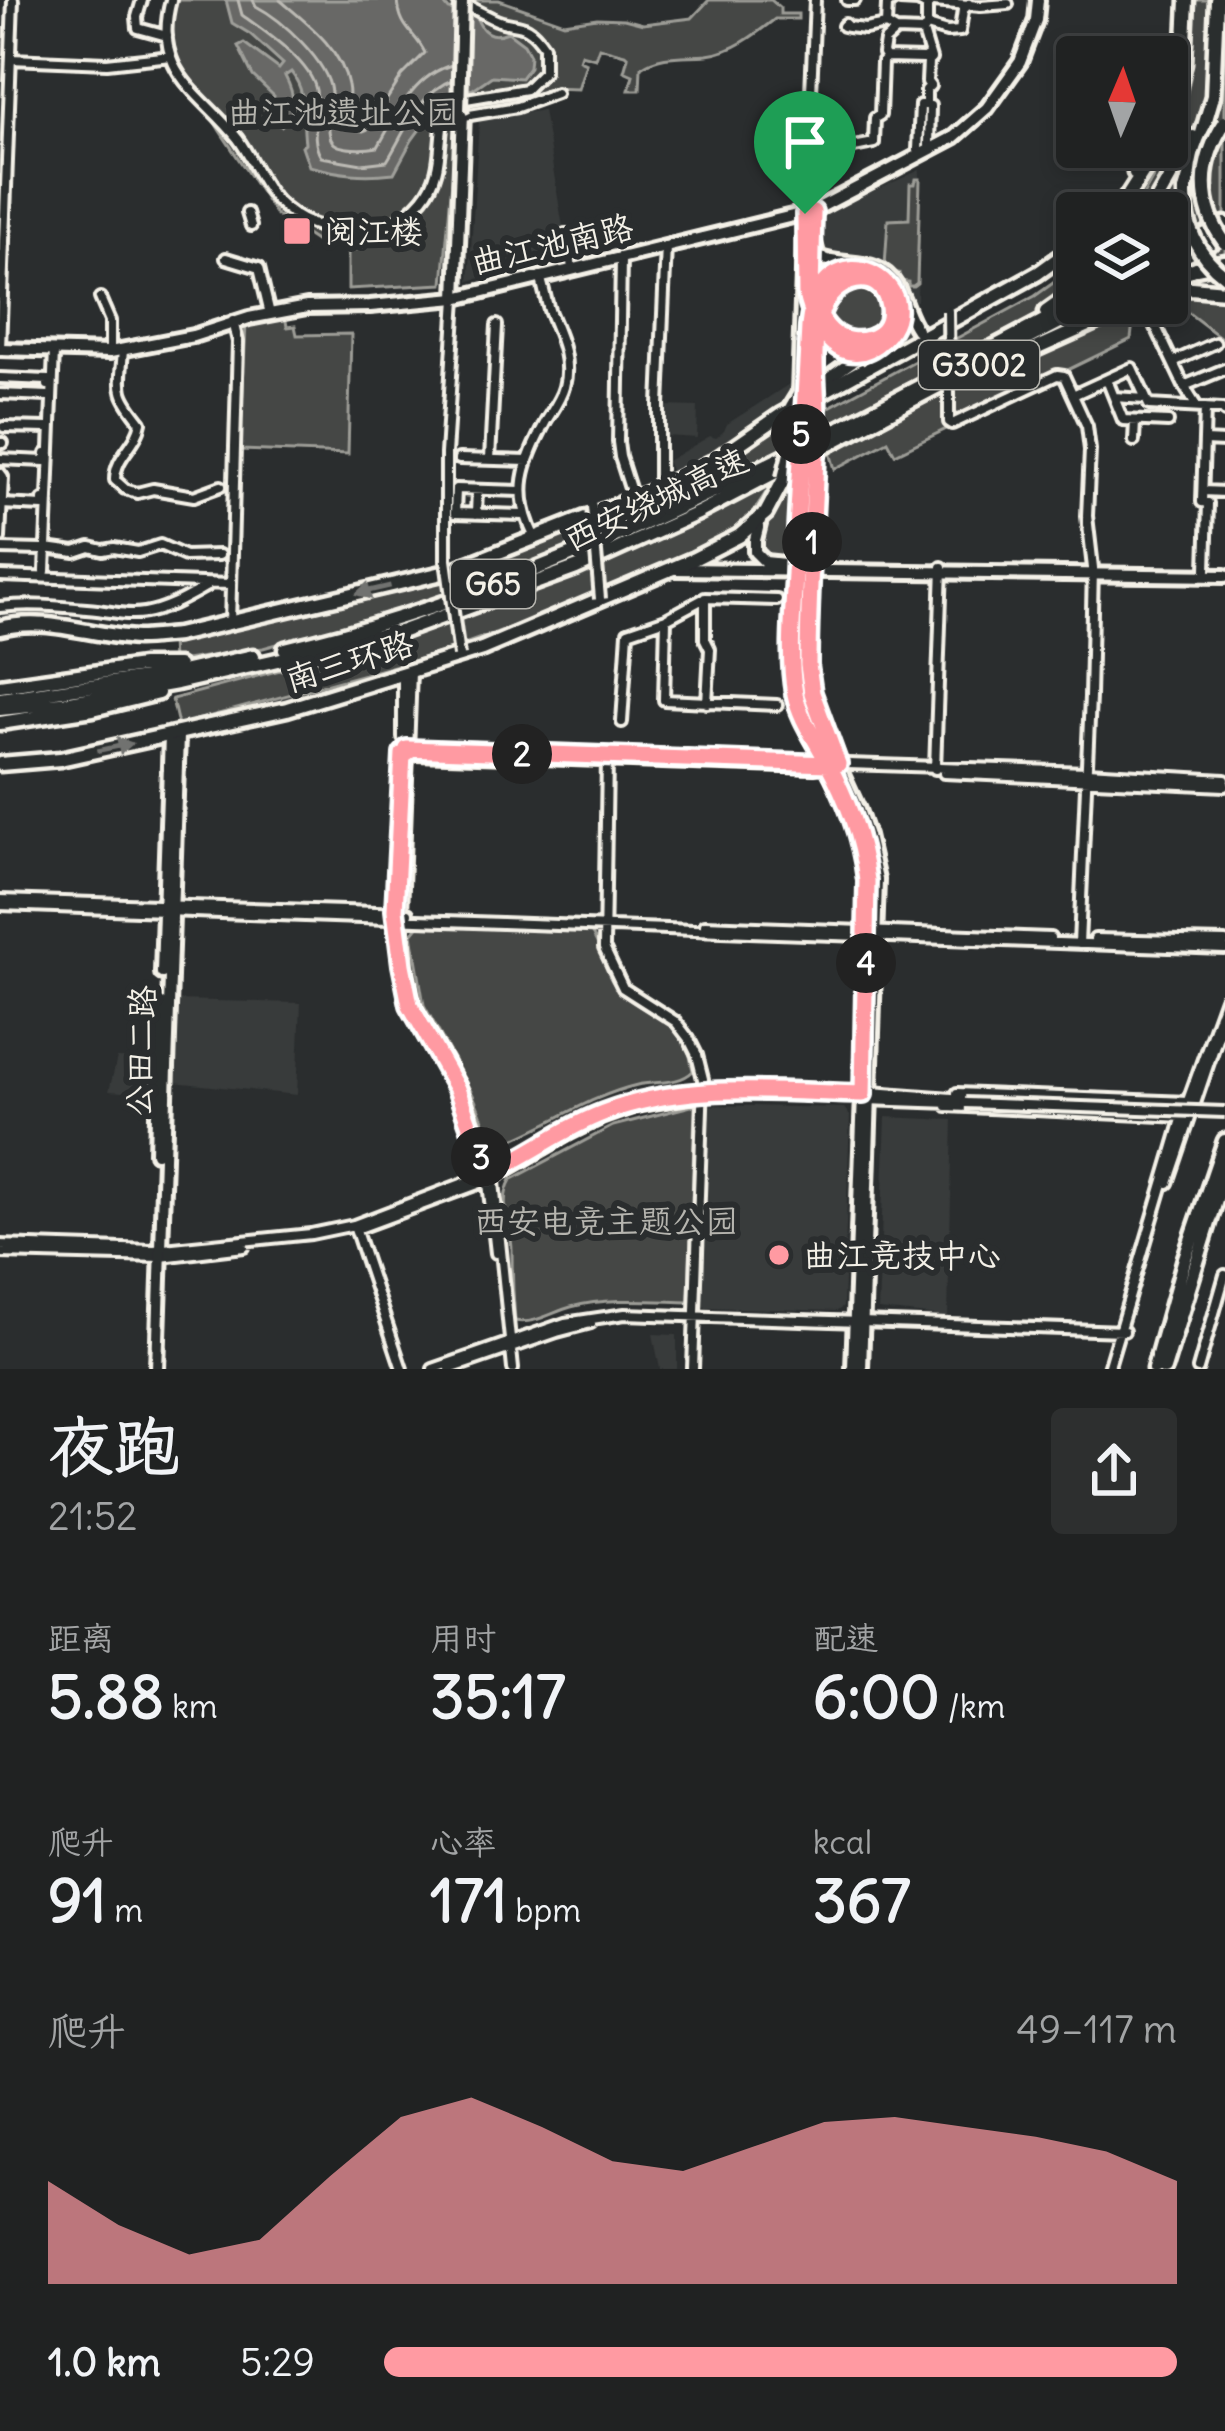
<!DOCTYPE html>
<html lang="zh">
<meta charset="utf-8">
<style>
:root{--surface:#202222;--page:#2d2f2f;--text:#f1f3f6;--muted:#a2a4a5;--line:#3d3f40;--accent:#ff9aa2}
body{margin:0;font-family:Delius,"LXGW WenKai TC",sans-serif;background:var(--page);color:var(--text);height:100vh;display:flex;flex-direction:column;font-size:45px;white-space:nowrap}
*{box-sizing:border-box;margin:0}
p{font-size:39px;color:var(--muted)}
.icon{flex:none;width:66px;height:66px;fill:none;stroke:currentColor;stroke-width:2;stroke-linecap:round;stroke-linejoin:round}
.map{position:relative;height:1369px;overflow:hidden}
.details{display:flex;flex-direction:column;background:var(--surface);flex:1}
.details>*{flex:none}
.needle{width:78px;rotate:2deg}
.controls{position:absolute;left:1056px;top:36px;display:grid;gap:24px}
.controls a{display:grid;place-items:center;width:132px;height:132px;border-radius:12px;background:var(--surface);box-shadow:0 6px 18px #0003,0 0 0 3px var(--line);font-size:60px}
.pin{position:absolute;display:grid;place-items:center;width:102px;height:102px;color:#fff;margin:-123px -51px;border-radius:50% 50% 50% 0;rotate:-45deg;box-shadow:0 0 12px #0007}
.pin .icon{rotate:45deg}
.km{position:absolute;width:60px;height:60px;margin:-30px;border-radius:50%;background:#222;color:#fff;font-size:33px;line-height:60px;text-align:center}
.round{display:grid;place-items:center;flex:none;width:126px;height:126px;border-radius:12px;background:var(--page)}
.summary{display:flex;align-items:center;justify-content:space-between;height:204px;padding:0 48px}
h1{font-size:66px;font-weight:700;line-height:90px}
.metrics{display:grid;grid-template-columns:repeat(3,1fr);gap:18px;height:204px;padding:12px 48px}
.metrics div{display:grid;align-content:center}
.metrics b{font-size:60px;font-weight:700}
.metrics small{font-size:33px;font-weight:400}
.metrics p{font-size:33px}
.chart{height:336px;padding:24px 48px}
.chart p{display:flex;justify-content:space-between}
.chart svg{width:100%;height:216px;margin-top:12px;fill:var(--accent);opacity:.7}
ul{padding:0 48px;list-style:none;font-size:39px}
li{display:grid;grid-template-columns:192px 144px 1fr;align-items:center;height:90px}
li i{height:30px;border-radius:15px;background:var(--accent)}
.map>svg:first-child{display:block}
</style>
<div class="map">
<svg width="1225" height="1369" viewBox="0 0 1225 1369">
<rect width="100%" height="100%" fill="#2a2d2e"/>
<filter id="ink" filterUnits="userSpaceOnUse"><feTurbulence type="fractalNoise" baseFrequency=".00833" numOctaves="2"/><feDisplacementMap in="SourceGraphic" scale="24" xChannelSelector="R" yChannelSelector="G"/><feConvolveMatrix kernelMatrix="1 2 1 2 8 2 1 2 1" color-interpolation-filters="sRGB"/></filter>
<g filter="url(#ink)">
<!-- built -->
<path fill="#373a3a" d="M 543,110 L 568,256 L 469,281 L 479,120 Z
M 920,170 L 917,301 L 908,301 L 900,282 L 885,266 L 870,257 L 830,255 L 819,248 L 820,215 Z
M 794,381 L 789,401 L 724,443 L 711,454 L 673,474 L 667,461 L 710,436 L 716,438 L 724,431 L 727,424 Z
M 666,406 L 698,407 L 697,438 L 664,436 Z
M 176,1000 L 301,1003 L 297,1095 L 173,1082 L 174,1058 L 177,1057 Z
M 117,1058 L 146,1059 L 147,1094 L 109,1091 Z
M 708,1105 L 844,1108 L 850,1116 L 843,1307 L 837,1311 L 700,1307 Z
M 886,1117 L 953,1120 L 948,1317 L 878,1310 Z
M 653,1334 L 677,1335 L 677,1369 L 660,1369 Z"/>
<!-- green -->
<path fill="#444645" stroke="#9c9c96" stroke-width="3" d="M 173,0 L 499,0 L 564,23 L 597,18 L 624,19 L 643,24 L 692,18 L 709,0 L 771,0 L 780,8 L 780,14 L 798,14 L 798,19 L 775,19 C 756,34 733,52 707,55 C 683,57 662,53 641,67 L 640,90 L 629,90 L 633,75 L 624,71 L 628,57 L 625,54 L 599,47 L 595,58 L 581,54 L 579,60 L 586,63 L 578,89 L 550,88 L 549,92 L 458,110 L 443,284 L 348,289 L 348,252 L 420,228 L 421,219 L 363,245 L 317,242 L 276,215 L 220,131 L 169,49 Z
M 1194,0 L 1225,0 L 1225,341 L 1186,311 L 1133,321 L 1131,339 L 895,454 L 888,441 L 835,469 L 823,429 L 824,410 L 1035,296 L 1077,266 L 1077,303 L 1167,303 L 1167,213 L 1132,213 C 1162,168 1188,112 1193,57 C 1195,38 1194,19 1194,0 Z
M 916,179 L 920,179 L 917,283 L 913,286 L 908,286 L 908,282 L 899,281 L 899,273 L 891,272 L 885,266 L 888,220 L 909,219 L 910,184 L 915,184 Z
M 814,256 L 845,264 L 852,285 C 884,285 894,308 875,334 L 850,338 C 819,318 809,293 814,256 Z
M 898,311 L 906,325 L 921,334 L 824,384 L 883,342 L 890,336 Z
M 285,314 L 287,327 L 295,326 L 297,335 L 351,334 L 348,454 L 240,450 L 246,323 Z
M 799,411 C 798,425 789,436 785,450 L 587,541 L 476,584 L 378,616 L 263,648 L 172,662 L 171,641 L 309,613 L 470,570 L 656,496 Z
M 773,482 L 743,527 L 655,569 L 539,617 L 431,656 L 178,725 L 172,699 L 404,637 L 580,575 Z
M 795,482 L 791,557 L 771,559 L 760,556 L 757,538 L 776,511 L 788,484 Z
M 421,923 L 588,928 C 601,944 602,963 612,981 C 628,1010 669,1013 685,1043 C 690,1050 691,1063 693,1071 C 679,1085 656,1081 637,1085 C 586,1097 543,1130 494,1147 L 473,1095 L 424,1005 L 412,934 Z
M 695,1105 L 689,1302 C 651,1301 608,1297 571,1307 C 553,1312 534,1325 515,1321 C 513,1297 512,1273 512,1249 C 511,1226 498,1201 511,1180 L 613,1126 Z"/>
<!-- water -->
<path fill="#676866" stroke="#9f9f9a" stroke-width="3" d="M 226,0 L 441,0 L 449,10 L 476,16 C 481,32 491,39 508,32 L 524,44 L 530,55 L 529,67 L 521,78 L 492,76 L 473,89 L 445,95 L 412,140 L 394,173 C 362,177 340,174 309,166 L 302,146 L 305,143 C 301,115 309,95 291,72 L 285,76 C 294,93 299,112 281,126 L 273,122 L 270,116 L 274,96 L 253,76 L 238,46 L 244,43 L 279,69 L 283,64 L 250,34 L 232,23 Z"/>
<g fill="none" stroke-linecap="round" stroke-linejoin="round">
<!-- shore -->
<path stroke="#bcbab4" stroke-width="3" d="M 238,0 L 242,15 C 264,31 310,61 316,90 C 320,112 309,138 321,157 L 362,164 L 387,161 C 404,134 419,92 452,80
M 253,0 L 256,6 C 281,19 328,61 331,92 C 332,104 325,130 332,141 C 338,151 367,149 378,147 C 396,115 414,75 452,65
M 280,0 C 307,23 342,49 348,85 C 351,98 347,112 348,126 L 363,131 L 368,129 L 402,76 L 425,53 C 415,32 399,29 398,0"/>
<defs>
<path id="minor" d="M 142,0 L 137,17 L 138,28 L 167,36
M 171,0 C 151,73 201,92 238,139 C 253,159 260,183 277,201 C 316,241 386,243 423,198 C 447,169 435,135 448,102 L 526,89 L 544,71 L 544,46 C 524,16 515,30 492,18 C 480,12 468,6 456,0
M 847,0 L 855,0
M 894,0 L 887,5 L 886,25 L 896,31 L 923,32
M 900,0 L 918,1 L 927,6
M 933,2 L 981,6 L 1008,4
M 927,26 L 947,32 L 960,31 L 963,10 L 969,4
M 848,27 L 843,26 L 845,24 L 848,27 L 865,29 L 886,25
M 896,31 L 885,41 L 883,54 L 886,58 L 924,59 L 928,56
M 11,59 L 107,63 L 171,56
M 464,116 L 517,107 L 556,93
M 929,145 L 930,106 L 926,105 L 926,90 L 930,86 L 927,82 L 928,62 L 931,59 L 923,32 L 927,26 L 927,6 L 933,0
M 808,150 L 839,150 L 874,143 L 875,118 L 880,115 L 882,62 L 886,58
M 918,150 L 920,105 L 926,105
M 806,208 L 815,0
M 247,213 L 251,226
M 565,234 L 572,267
M 226,258 L 259,268 L 269,310
M 621,259 L 618,442 L 620,457 L 634,501
M 100,298 L 110,321 L 110,348
M 1154,323 L 1184,386 L 1197,407
M 0,348 L 13,0
M 123,350 C 120,390 116,391 141,422 C 137,446 115,455 115,480 L 125,489 L 137,493 L 153,489 L 194,496 L 221,486
M 1173,362 L 1215,343
M 0,378 L 48,380 L 48,385
M 1107,380 L 1123,420 L 1168,422
M 1184,386 L 1225,369
M 0,394 L 48,396
M 1073,395 L 1132,368 L 1149,405 L 1222,409 L 1225,412
M 949,396 L 949,422 L 952,424 L 1057,375 L 1064,376 L 1087,426 L 1090,450 L 1087,516 L 1093,568 L 1090,697 L 1079,944
M 1114,397 L 1146,399
M 1205,408 L 1202,502 L 1208,503 L 1206,570
M 4,427 L 47,428
M 1134,441 L 1135,421
M 1204,441 L 1225,442
M 0,443 L 3,443
M 0,459 L 45,461 L 46,454
M 459,459 L 528,461
M 490,459 L 497,325
M 0,473 L 3,477 L 0,538
M 659,489 L 659,405 L 666,246
M 521,491 L 456,489 L 455,513 L 524,515
M 1203,491 L 1225,492
M 2,504 L 43,506 L 43,500
M 476,514 L 477,490
M 535,538 C 512,492 523,465 546,421 C 552,411 561,399 564,387 C 571,360 560,337 550,313 C 546,302 544,288 540,276
M 46,548 L 75,552 L 90,547 L 103,550 L 114,548 L 138,552 L 160,545 L 185,556 L 219,555
M 0,549 L 42,550
M 446,560 L 446,454 L 456,298
M 45,571 L 54,351
M 0,576 L 230,584
M 705,598 L 705,639 L 710,649 L 707,703
M 0,607 C 33,603 65,607 97,610 C 114,612 128,616 145,613 C 168,609 187,597 207,586
M 666,619 L 664,700 L 777,705
M 230,623 L 238,342 L 233,321
M 411,671 L 402,913 L 407,965 L 414,1004 L 461,1087 L 493,1172 L 513,1369
M 403,675 L 403,738
M 622,722 L 628,632 L 666,619 L 705,598 L 777,600
M 403,749 L 1087,772 L 1225,780
M 416,755 L 815,768
M 607,758 L 604,948 L 623,988 L 676,1022 L 689,1039 L 697,1055 L 703,1079 L 693,1369
M 935,769 L 942,567
M 944,773 L 1225,786
M 401,795 L 395,910 L 401,959
M 0,900 L 408,913
M 0,905 L 1225,949
M 705,925 L 1050,938
M 1095,939 L 1225,942
M 957,1093 L 1188,1102
M 460,1099 L 487,1174 L 496,1253
M 866,1100 L 952,1103
M 947,1106 L 1184,1117
M 1168,1183 L 1225,1015
M 355,1228 L 402,1369
M 359,1228 L 494,1178 L 570,1134 L 601,1119 L 635,1107 L 701,1096
M 0,1245 L 154,1250 L 311,1234 L 354,1225 L 493,1172 L 568,1129 L 633,1102 L 705,1090 L 863,1094 L 871,1092 L 965,1099
M 0,1253 L 161,1257 L 244,1247
M 433,1369 L 565,1323 L 625,1314 L 1124,1331
M 450,1369 L 557,1332 L 591,1323
M 1108,1369 L 1186,1106 L 1225,998
M 1198,1369 L 1225,1275"/>
<path id="major" d="M 812,236 L 818,257 C 845,269 878,255 896,286 C 905,300 907,316 917,330
M 810,278 C 813,317 837,361 881,332
M 456,298 L 463,112
M 815,324 C 827,344 845,355 869,348
M 888,333 L 895,313 L 892,290
M 0,349 L 110,352 L 193,336 L 249,318 L 307,307 L 370,306 L 456,298 L 813,211 L 954,137 L 987,108 L 1020,62 L 1036,20 L 1038,0
M 811,391 L 857,358
M 791,406 L 799,393 L 805,211
M 760,520 L 755,540 L 755,552 L 765,562 L 784,564
M 796,553 L 792,651 L 798,706
M 676,569 L 1225,576
M 803,641 L 803,669 L 810,705 L 858,810 L 867,836 L 877,880 L 861,1369
M 801,698 L 812,736 L 846,801
M 162,973 L 170,736
M 156,1153 L 160,1003
M 157,1369 L 178,735
M 853,1369 L 863,1095 L 867,881 L 863,851 L 854,818"/>
<path id="highway" d="M 1167,101 L 1173,79
M 1167,129 L 1184,63 L 1187,0
M 1135,173 L 1148,147
M 1185,191 L 1213,96 L 1217,0
M 1117,213 L 1159,147
M 1150,213 L 1193,137
M 1167,255 L 1225,224
M 1167,265 L 1225,235
M 1167,280 L 1196,268 L 1225,262
M 1167,292 L 1191,288 L 1225,291
M 1046,312 L 1077,290
M 973,377 L 1138,303
M 0,628 C 47,616 91,636 137,638 C 150,638 164,636 177,635 L 451,571 L 659,489 L 713,462 L 781,415 L 1038,273 L 1077,245
M 285,649 C 568,583 822,437 1078,303
M 0,686 L 142,666 L 178,666
M 0,699 L 173,674 L 253,656
M 0,709 L 70,702 L 177,683 L 403,631 L 576,568 L 698,513 L 1096,303
M 0,723 L 93,709 L 158,693
M 0,764 L 60,759 L 287,709 L 482,649 L 692,560 L 739,536 L 766,513 L 784,479
M 1154,1369 L 1185,1258 L 1225,1141
M 1164,1369 L 1225,1171"/>
</defs>
<!-- minor casing -->
<use href="#minor" stroke="#f4f1e8" stroke-width="16"/>
<!-- major casing -->
<use href="#major" stroke="#f4f1e8" stroke-width="20"/>
<!-- highway casing -->
<use href="#highway" stroke="#f4f1e8" stroke-width="21"/>
<!-- minor -->
<use href="#minor" stroke="#2a2d2e" stroke-width="8"/>
<!-- major -->
<use href="#major" stroke="#2a2d2e" stroke-width="10"/>
<!-- highway -->
<use href="#highway" stroke="#2a2d2e" stroke-width="12"/>
<defs>
<path id="minor-bridge" d="M 948,311 L 949,396
M 592,506 L 600,599
M 446,560 L 459,656
M 965,1103 L 1225,1112"/>
<path id="major-bridge" d="M 462,0 L 459,111 L 462,117
M 807,402 C 808,363 796,288 843,271 C 856,267 868,270 880,277
M 796,553 L 804,397
M 803,641 L 818,324 C 835,246 911,289 885,331 C 879,341 866,350 857,358"/>
<path id="highway-bridge" d="M 1225,122 C 1199,161 1197,205 1225,243
M 1185,191 C 1184,226 1197,255 1225,276
M 784,479 L 793,441"/>
</defs>
<!-- minor-bridge casing -->
<use href="#minor-bridge" stroke="#f4f1e8" stroke-width="16" stroke-linecap="butt"/>
<!-- major-bridge casing -->
<use href="#major-bridge" stroke="#f4f1e8" stroke-width="20" stroke-linecap="butt"/>
<!-- highway-bridge casing -->
<use href="#highway-bridge" stroke="#f4f1e8" stroke-width="21" stroke-linecap="butt"/>
<!-- minor-bridge -->
<use href="#minor-bridge" stroke="#2a2d2e" stroke-width="8"/>
<!-- major-bridge -->
<use href="#major-bridge" stroke="#2a2d2e" stroke-width="10"/>
<!-- highway-bridge -->
<use href="#highway-bridge" stroke="#2a2d2e" stroke-width="12"/>
</g>
<!-- one-way arrows -->
<defs><path id="oneway-solid" d="M-6-.8H1V-3.2L6.5 0L1 3.2V.8H-6Z" transform="scale(3)"/></defs>
<g fill="#71726f">
<use href="#oneway-solid" transform="translate(373 590) rotate(167)"/>
<use href="#oneway-solid" transform="translate(115 747) rotate(-12)"/>
</g>
</g>
<g fill="none" stroke-linecap="round" stroke-linejoin="round" filter="url(#ink)">
<defs>
<path id="route" d="M 805,214 L 813,212 L 811,290 C 814,305 819,320 831,331 C 851,350 894,341 889,307 C 882,263 830,277 820,316 C 810,351 818,390 817,426 C 815,505 808,585 808,665 L 812,693 L 838,764 L 829,764 L 407,749 L 407,754 L 403,754 L 395,910 L 402,965 L 410,1005 L 457,1089 L 487,1174 C 527,1157 561,1129 603,1113 C 686,1081 776,1092 863,1094 L 867,881 C 862,837 847,799 826,760 C 815,738 800,719 795,694 C 788,655 793,614 795,575 C 798,492 805,410 809,327 C 820,219 937,287 883,339 C 845,376 813,329 806,294 L 805,214"/>
</defs>
<!-- route casing -->
<use href="#route" stroke="#fff" stroke-width="24"/>
<!-- route -->
<use href="#route" stroke="#ff9aa2" stroke-width="15"/>
</g>
<!-- markers -->
<g fill="#ff9aa2" stroke="#2a2d2e" stroke-width="4.5">
<rect x="282" y="216" width="30" height="30" rx="6"/>
<circle cx="779" cy="1255" r="12"/>
</g>
<g text-anchor="middle" dominant-baseline="central" stroke-width="12" stroke-linejoin="round" paint-order="stroke">
<!-- shield labels -->
<g fill="#2a2d2e" stroke="#b7b6b0" stroke-width="3">
<rect x="919" y="341" width="120" height="48" rx="9"/>
<rect x="451" y="560" width="84" height="48" rx="9"/>
</g>
<g font-size="30" font-weight="bold" fill="#f4f1e8">
<text x="979" y="365">G3002</text>
<text x="493" y="584">G65</text>
</g>
<!-- park labels -->
<g font-size="33" fill="#b6b5af" stroke="#2a2d2e">
<text x="343" y="112">曲江池遗址公园</text>
<text x="606" y="1221">西安电竞主题公园</text>
</g>
<!-- poi labels -->
<g font-size="33" fill="#f4f1e8" stroke="#2a2d2e" text-anchor="start">
<text x="324" y="231">阅江楼</text>
<text x="803" y="1255">曲江竞技中心</text>
</g>
<!-- street labels -->
<g font-size="33" fill="#f4f1e8" stroke="#2a2d2e">
<text transform="translate(552 244) rotate(-13)">曲江池南路</text>
<text transform="translate(656 499) rotate(-25)">西安绕城高速</text>
<text transform="translate(349 661) rotate(-17)">南三环路</text>
<text transform="translate(140 1051) rotate(-88)">公田二路</text>
</g>
</g>
</svg>
<div class="controls">
<a><svg class="needle" viewBox="-14 -14 28 28"><path d="M0-13l5 13h-10z" fill="#e53935"/><path d="M0 13l5-13h-10z" fill="#a2a4a5"/></svg></a>
<a><svg class="icon" aria-label="layers" viewBox="0 0 24 24"><path d="M12 4l9 5-9 5-9-5zM3 14l9 5 9-5"/></svg></a>
</div>
<div class="pin" style="left:805px;top:214px;background:#1e9e55"><svg class="icon" aria-label="arrive" viewBox="0 0 24 24"><path d="M6 21V4h12l-3 4 3 4H6"/></svg></div>
<b class="km" style="left:812px;top:542px">1</b>
<b class="km" style="left:522px;top:754px">2</b>
<b class="km" style="left:481px;top:1157px">3</b>
<b class="km" style="left:866px;top:963px">4</b>
<b class="km" style="left:801px;top:434px">5</b>
</div>
<section class="details">
<div class="summary"><div><h1>夜跑</h1><p>21:52</p></div><a class="round"><svg class="icon" aria-label="share" viewBox="0 0 24 24"><path d="M12 15V3M7 8l5-5 5 5M5 13v7h14v-7"/></svg></a></div>
<div class="metrics">
<div><p>距离</p><b>5.88<small> km</small></b></div>
<div><p>用时</p><b>35:17</b></div>
<div><p>配速</p><b>6:00<small> /km</small></b></div>
</div>
<div class="metrics">
<div><p>爬升</p><b>91<small> m</small></b></div>
<div><p>心率</p><b>171<small> bpm</small></b></div>
<div><p>kcal</p><b>367</b></div>
</div>
<div class="chart"><p><span>爬升</span>49–117 m</p>
<svg viewBox="0 0 160 44" preserveAspectRatio="none"><path d="M0 44V23L10 32L20 38L30 35L40 22L50 10L60 6L70 12L80 19L90 21L100 16L110 11L120 10L130 12L140 14L150 17L160 23V44z"/></svg>
</div>
<ul>
<li><b>1.0 km</b>5:29<i style="width:100%"></i></li>
</ul>
</section>
